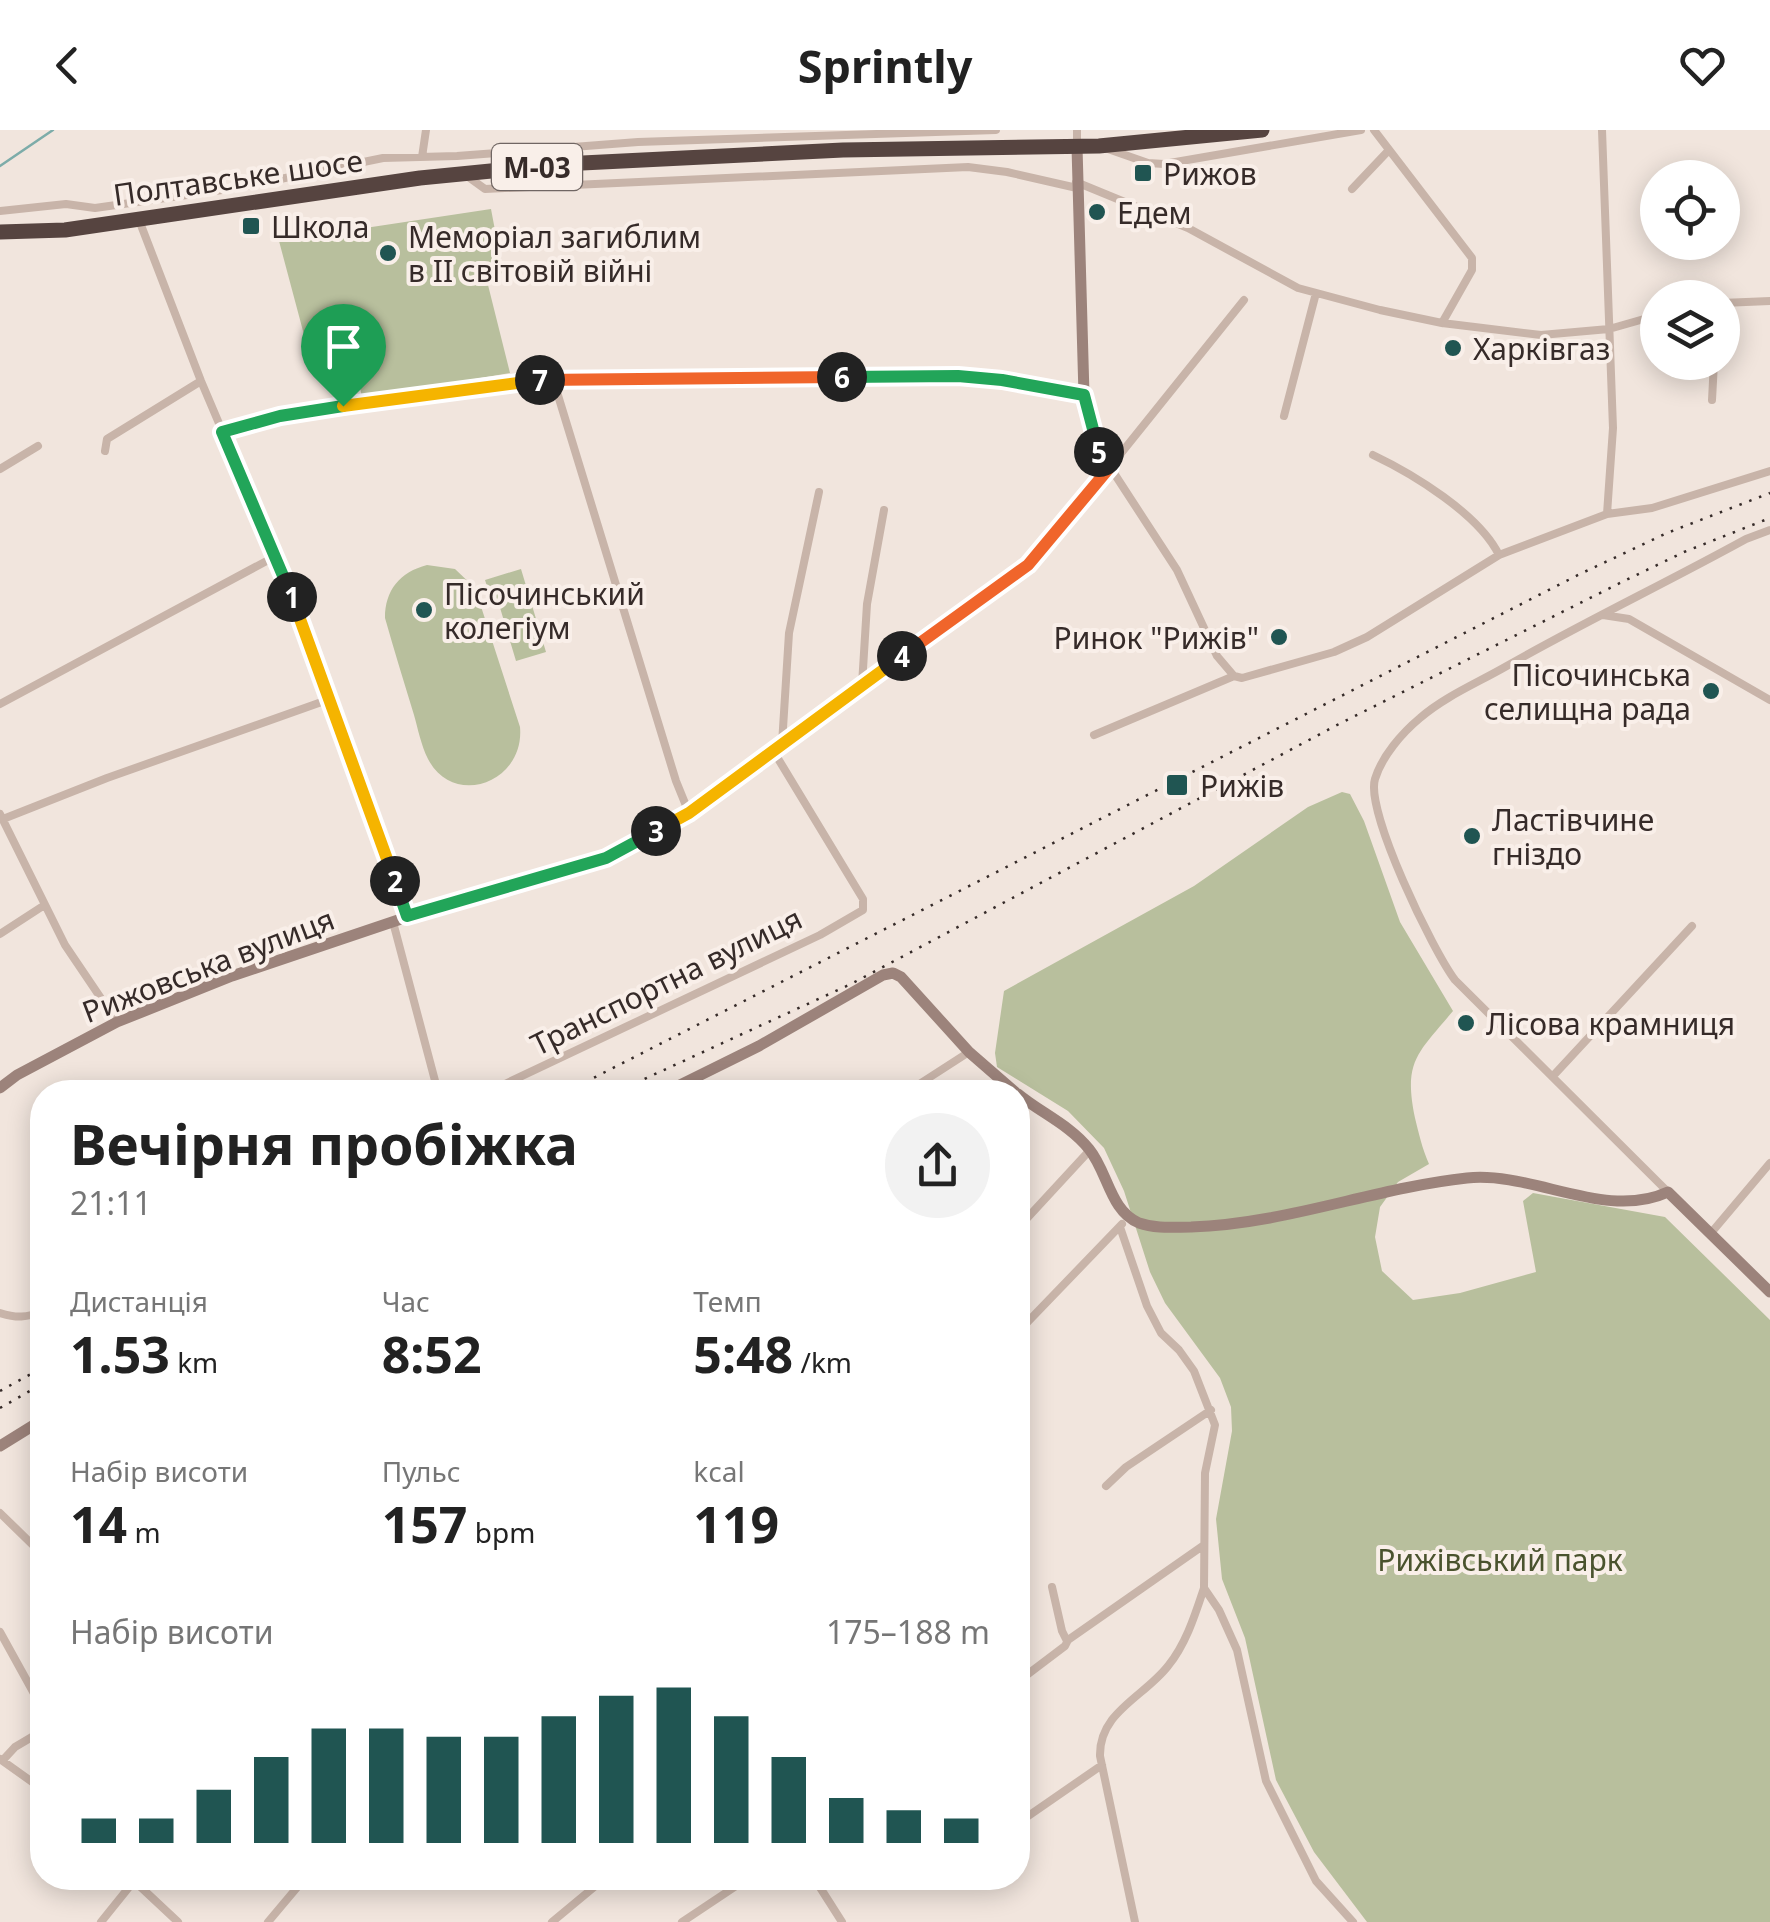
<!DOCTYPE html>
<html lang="uk">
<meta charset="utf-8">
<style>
:root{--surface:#fff;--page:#f2f2f2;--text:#222;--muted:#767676;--accent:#205552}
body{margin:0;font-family:"Noto Sans",sans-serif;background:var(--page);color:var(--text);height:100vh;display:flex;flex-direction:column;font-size:38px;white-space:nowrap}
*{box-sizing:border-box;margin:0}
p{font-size:32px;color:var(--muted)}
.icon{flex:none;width:55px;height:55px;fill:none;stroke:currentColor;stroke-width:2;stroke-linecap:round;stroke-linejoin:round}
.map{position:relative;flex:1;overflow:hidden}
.panel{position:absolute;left:30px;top:950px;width:1000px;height:810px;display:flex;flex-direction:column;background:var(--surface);border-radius:40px;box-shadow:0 5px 25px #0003}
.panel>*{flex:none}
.buttons{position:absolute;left:1640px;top:30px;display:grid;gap:20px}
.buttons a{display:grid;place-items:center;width:100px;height:100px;border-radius:50%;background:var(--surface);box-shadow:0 5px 25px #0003;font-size:50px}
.pin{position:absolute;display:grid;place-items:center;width:85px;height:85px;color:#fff;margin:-102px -42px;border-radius:50% 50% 50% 0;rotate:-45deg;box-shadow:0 0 10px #0007}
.pin .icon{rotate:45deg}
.km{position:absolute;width:50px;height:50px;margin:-25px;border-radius:50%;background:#222;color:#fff;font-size:28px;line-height:50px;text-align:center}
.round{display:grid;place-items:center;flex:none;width:105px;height:105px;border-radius:52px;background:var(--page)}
.headline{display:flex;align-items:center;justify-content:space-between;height:170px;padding:0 40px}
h1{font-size:55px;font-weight:700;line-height:75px}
.figures{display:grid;grid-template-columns:repeat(3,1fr);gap:15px;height:170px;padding:10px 40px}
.figures div{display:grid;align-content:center}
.figures b{font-size:50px;font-weight:700}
.figures small{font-size:28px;font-weight:400}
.figures p{font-size:28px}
.chart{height:280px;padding:20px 40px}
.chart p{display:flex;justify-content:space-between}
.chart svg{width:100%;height:180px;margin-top:10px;stroke:var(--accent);stroke-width:6}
header{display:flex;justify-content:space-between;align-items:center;height:130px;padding:0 40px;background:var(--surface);font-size:45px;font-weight:700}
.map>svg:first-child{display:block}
</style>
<header><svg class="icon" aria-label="back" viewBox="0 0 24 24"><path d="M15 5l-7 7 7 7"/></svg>Sprintly<svg class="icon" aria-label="heart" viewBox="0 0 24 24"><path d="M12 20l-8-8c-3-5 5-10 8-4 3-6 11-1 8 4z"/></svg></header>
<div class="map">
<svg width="1770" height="1792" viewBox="0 0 1770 1792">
<rect width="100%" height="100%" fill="#f1e5dd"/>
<!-- green -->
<path fill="#b8bf9d" d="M 491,79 L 503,143 L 486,147 L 510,243 L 362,268 L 351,208 L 307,216 L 279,111 Z
M 427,435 L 455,439 L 475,458 L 520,597 C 525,652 454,679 428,629 C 421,615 418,599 414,585 C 404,552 394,520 385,488 C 385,460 400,442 427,435 Z
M 521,439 L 546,522 L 516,531 L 498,471 L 492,472 L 485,450 Z
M 1342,662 L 1350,664 L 1364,691 L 1400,792 L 1453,881 C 1418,923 1403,931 1415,988 C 1419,1004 1422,1018 1429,1034 L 1398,1052 L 1380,1077 L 1375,1107 L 1382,1141 L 1413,1170 L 1460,1163 L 1536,1142 L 1523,1071 L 1533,1063 L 1665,1087 L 1770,1190 L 1770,1792 L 1367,1792 L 1314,1722 L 1276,1650 L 1245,1508 L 1222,1449 L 1216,1389 L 1232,1301 L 1231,1277 L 1220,1248 L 1165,1173 L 1150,1142 L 1124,1061 L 1104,1018 L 1068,981 L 997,937 L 995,923 L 1004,861 L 1194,756 L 1308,677 Z"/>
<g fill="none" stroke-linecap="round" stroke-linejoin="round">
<!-- stream -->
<path stroke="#7daca9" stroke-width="2.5" d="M 0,36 L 53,0"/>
<!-- street -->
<path stroke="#c8b4a9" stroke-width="8" d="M 1077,0 L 1077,17
M 1374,0 L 1472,128 L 1472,140 L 1442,193
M 1602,0 L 1613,298 L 1607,384
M 1108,19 L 1148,33 L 1164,34 L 1361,0
M 422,27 L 426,0
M 467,46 L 485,59 L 968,37 L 1007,42 L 1077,58
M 1076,52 L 1188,98 L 1298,158 L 1380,180 L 1442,193 L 1541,205 L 1609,199 L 1658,185
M 1352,59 L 1389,20
M 0,81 L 66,74 L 95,78 L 236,58 L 383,28 L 457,26 L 638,12 L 996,0
M 139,90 L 201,251 L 289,458 L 407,787
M 1722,173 L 1770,171
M 553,249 L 676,651 L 689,683
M 1712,270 L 1714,232
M 1284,286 L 1316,163
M 223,302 L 303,282 L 553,249 L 958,246 L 1002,250 L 1084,265
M 105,321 L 107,309 L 201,251
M 1373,325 C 1413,344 1479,384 1499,425
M 0,339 L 38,316
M 1603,485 L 1629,489 L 1770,570
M 1234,546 L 1217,526 L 1177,440 L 1110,337 L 1244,170
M 862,555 L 867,474 L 884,380
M 0,574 L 274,427
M 1094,605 L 1234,546 L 1242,548 L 1334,522 L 1367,507 L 1499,425 L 1607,384 L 1652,378 L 1770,341
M 782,614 L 789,503 L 819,362
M 0,684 L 65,815 L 117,892
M 3,689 L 107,648 L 330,569
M 393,792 L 438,962
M 0,804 L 43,776
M 1553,946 L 1692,796
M 488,962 L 820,805 L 863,780 L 863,769 L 774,622
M 907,962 L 969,922
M 1668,1062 L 1455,850 C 1433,821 1365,681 1375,649 C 1382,626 1402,603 1420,588 C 1444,567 1477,553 1505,537 C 1584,492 1666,453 1746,409 L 1770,400
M 1120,1097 L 1147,1176 L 1161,1203 L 1179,1220 L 1194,1241 L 1215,1295 L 1205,1343 L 1204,1458 L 1219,1480 L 1237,1520 L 1266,1651 L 1316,1751 L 1353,1792
M 1018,1098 L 1090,1020
M 1711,1103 L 1770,1033
M 0,1183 C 16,1188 27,1188 42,1181
M 1018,1202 L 1122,1094
M 1106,1356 L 1126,1337 L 1211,1280
M 0,1383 L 42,1424
M 1052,1457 L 1062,1501 L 1067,1511
M 0,1502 L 42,1578
M 1028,1544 L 1065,1516 L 1068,1510 L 1204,1415
M 0,1629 L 42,1659
M 3,1630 L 15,1617 L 42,1601
M 1021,1691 L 1102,1635
M 131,1748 L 178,1792
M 814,1748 L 842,1792
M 822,1759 L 838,1748
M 101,1792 L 134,1751
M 268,1792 L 305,1748
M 552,1792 L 605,1748
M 682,1792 L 748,1748
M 1135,1792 L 1100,1626 C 1099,1582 1144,1567 1168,1536 C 1186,1514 1195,1485 1204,1458"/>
<!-- secondary -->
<path stroke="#9c837b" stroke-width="11" d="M 0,958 L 17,945 L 117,892 L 232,846 L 407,787 L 606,728 L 689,683 L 1029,435 L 1110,337 L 1096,317 L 1084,265 L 1077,17
M 666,962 L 759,916 L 883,845 L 893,843 L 901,847 L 969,922 L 1015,962
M 1018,964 C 1041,983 1070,995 1089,1019 C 1108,1042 1110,1081 1139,1093 C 1156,1099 1174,1097 1191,1097 C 1286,1094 1374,1058 1467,1048 C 1533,1041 1605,1091 1668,1062 L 1770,1162
M 0,1316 L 42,1290"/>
<!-- highway -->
<path stroke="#564440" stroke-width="15" d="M 0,102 L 65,100 L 420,48 L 562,34 L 843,20 L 1099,16 L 1262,0"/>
<!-- rail -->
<path stroke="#362b29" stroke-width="2.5" stroke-dasharray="2.5 8" stroke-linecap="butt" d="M 566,962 L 1580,444 L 1667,403 L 1770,363
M 616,962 L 851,854 L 1339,594 L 1622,452 L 1684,422 L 1770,388
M 0,1261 L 42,1238
M 0,1278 L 42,1254"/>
</g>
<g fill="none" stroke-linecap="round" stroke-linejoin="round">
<defs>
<path id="split-1" d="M 292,467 L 222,302 L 280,286 L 343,276"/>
<path id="split-2" d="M 292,467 L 395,751"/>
<path id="split-3" d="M 395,751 L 407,786 L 606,728 L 656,701"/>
<path id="split-4" d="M 656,701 L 689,683 L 902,526"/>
<path id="split-5" d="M 902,526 L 1028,435 L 1110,337 L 1099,322"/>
<path id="split-6" d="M 842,247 L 958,246 L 1002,250 L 1084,265 L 1099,322"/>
<path id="split-7" d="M 540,250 L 842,247"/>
<path id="split-8" d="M 343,276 L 540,250"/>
</defs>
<!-- split-1 casing -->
<use href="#split-1" stroke="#fff" stroke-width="20"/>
<!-- split-2 casing -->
<use href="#split-2" stroke="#fff" stroke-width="20"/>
<!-- split-3 casing -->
<use href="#split-3" stroke="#fff" stroke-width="20"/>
<!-- split-4 casing -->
<use href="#split-4" stroke="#fff" stroke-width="20"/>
<!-- split-5 casing -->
<use href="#split-5" stroke="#fff" stroke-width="20"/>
<!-- split-6 casing -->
<use href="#split-6" stroke="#fff" stroke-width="20"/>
<!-- split-7 casing -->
<use href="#split-7" stroke="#fff" stroke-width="20"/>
<!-- split-8 casing -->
<use href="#split-8" stroke="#fff" stroke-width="20"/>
<!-- split-1 -->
<use href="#split-1" stroke="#22a559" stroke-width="12"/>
<!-- split-2 -->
<use href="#split-2" stroke="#f5b400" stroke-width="12"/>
<!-- split-3 -->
<use href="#split-3" stroke="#22a559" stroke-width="12"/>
<!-- split-4 -->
<use href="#split-4" stroke="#f5b400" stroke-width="12"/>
<!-- split-5 -->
<use href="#split-5" stroke="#f0652b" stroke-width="12"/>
<!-- split-6 -->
<use href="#split-6" stroke="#22a559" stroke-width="12"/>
<!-- split-7 -->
<use href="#split-7" stroke="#f0652b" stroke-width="12"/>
<!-- split-8 -->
<use href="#split-8" stroke="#f5b400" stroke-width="12"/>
</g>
<!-- markers -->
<g fill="#205552" stroke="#f9efe9" stroke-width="4">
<rect x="1133" y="33" width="20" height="20" rx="5"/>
<circle cx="1097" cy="82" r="10"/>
<rect x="241" y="86" width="20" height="20" rx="5"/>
<circle cx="388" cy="123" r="10"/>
<circle cx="1453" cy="218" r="10"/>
<circle cx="424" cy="480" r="10"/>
<circle cx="1279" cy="507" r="10"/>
<circle cx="1711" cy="561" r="10"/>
<rect x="1165" y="643" width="24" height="24" rx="5"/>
<circle cx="1472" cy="706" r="10"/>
<circle cx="1466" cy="893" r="10"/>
</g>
<g text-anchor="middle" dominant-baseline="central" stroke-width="8" stroke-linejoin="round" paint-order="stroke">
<!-- shield labels -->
<rect fill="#f9efe9" stroke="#706663" stroke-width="2.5" x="492" y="14" width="90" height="46" rx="8"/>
<g font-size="28" font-weight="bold" fill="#362b29">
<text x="537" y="37">М-03</text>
</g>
<!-- poi labels -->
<g font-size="30" fill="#362b29" stroke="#f9efe9" text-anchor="start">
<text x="1163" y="43">Рижов</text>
<text x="1117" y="82">Едем</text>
<text x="271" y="96">Школа</text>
<text x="408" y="106">Меморіал загиблим<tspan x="408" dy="34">в II світовій війні</tspan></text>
<text x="1473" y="218">Харківгаз</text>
<text x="444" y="463">Пісочинський<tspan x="444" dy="34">колегіум</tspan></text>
<text x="1259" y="507" text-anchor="end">Ринок "Рижів"</text>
<text x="1691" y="544" text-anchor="end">Пісочинська<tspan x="1691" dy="34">селищна рада</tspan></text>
<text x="1200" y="655">Рижів</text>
<text x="1492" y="689">Ластівчине<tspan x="1492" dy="34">гніздо</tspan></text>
<text x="1486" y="893">Лісова крамниця</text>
</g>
<!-- street labels -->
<g font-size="30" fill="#362b29" stroke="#f9efe9">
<text transform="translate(238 47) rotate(-8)">Полтавське шосе</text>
<text transform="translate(208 835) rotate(-21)">Рижовська вулиця</text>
<text transform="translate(666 851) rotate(-26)">Транспортна вулиця</text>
</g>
<!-- park labels -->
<g font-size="30" fill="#4a532e" stroke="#f9efe9">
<text x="1500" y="1429">Рижівський парк</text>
</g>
</g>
</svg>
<div class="buttons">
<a><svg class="icon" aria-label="locate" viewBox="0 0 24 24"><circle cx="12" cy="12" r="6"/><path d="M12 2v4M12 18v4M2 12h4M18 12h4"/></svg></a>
<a><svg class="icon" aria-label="layers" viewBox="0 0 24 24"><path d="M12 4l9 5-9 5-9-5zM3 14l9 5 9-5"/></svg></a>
</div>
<div class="pin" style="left:343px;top:276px;background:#1e9e55"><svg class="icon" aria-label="arrive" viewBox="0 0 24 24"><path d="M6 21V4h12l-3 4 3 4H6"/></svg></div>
<b class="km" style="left:292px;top:467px">1</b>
<b class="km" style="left:395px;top:751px">2</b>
<b class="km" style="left:656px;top:701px">3</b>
<b class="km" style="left:902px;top:526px">4</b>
<b class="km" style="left:1099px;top:322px">5</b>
<b class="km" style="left:842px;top:247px">6</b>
<b class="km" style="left:540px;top:250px">7</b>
<section class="panel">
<div class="headline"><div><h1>Вечірня пробіжка</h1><p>21:11</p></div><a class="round"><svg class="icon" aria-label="share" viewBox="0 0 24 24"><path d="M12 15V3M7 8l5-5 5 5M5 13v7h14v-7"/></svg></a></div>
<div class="figures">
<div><p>Дистанція</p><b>1.53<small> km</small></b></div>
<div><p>Час</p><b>8:52</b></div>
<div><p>Темп</p><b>5:48<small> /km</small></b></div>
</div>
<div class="figures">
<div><p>Набір висоти</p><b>14<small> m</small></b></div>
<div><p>Пульс</p><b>157<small> bpm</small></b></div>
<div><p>kcal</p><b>119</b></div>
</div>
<div class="chart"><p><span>Набір висоти</span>175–188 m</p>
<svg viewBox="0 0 160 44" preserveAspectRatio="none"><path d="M5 44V38M15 44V38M25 44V31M35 44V23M45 44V16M55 44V16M65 44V18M75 44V18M85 44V13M95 44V8M105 44V6M115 44V13M125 44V23M135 44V33M145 44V36M155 44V38"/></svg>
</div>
</section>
</div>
